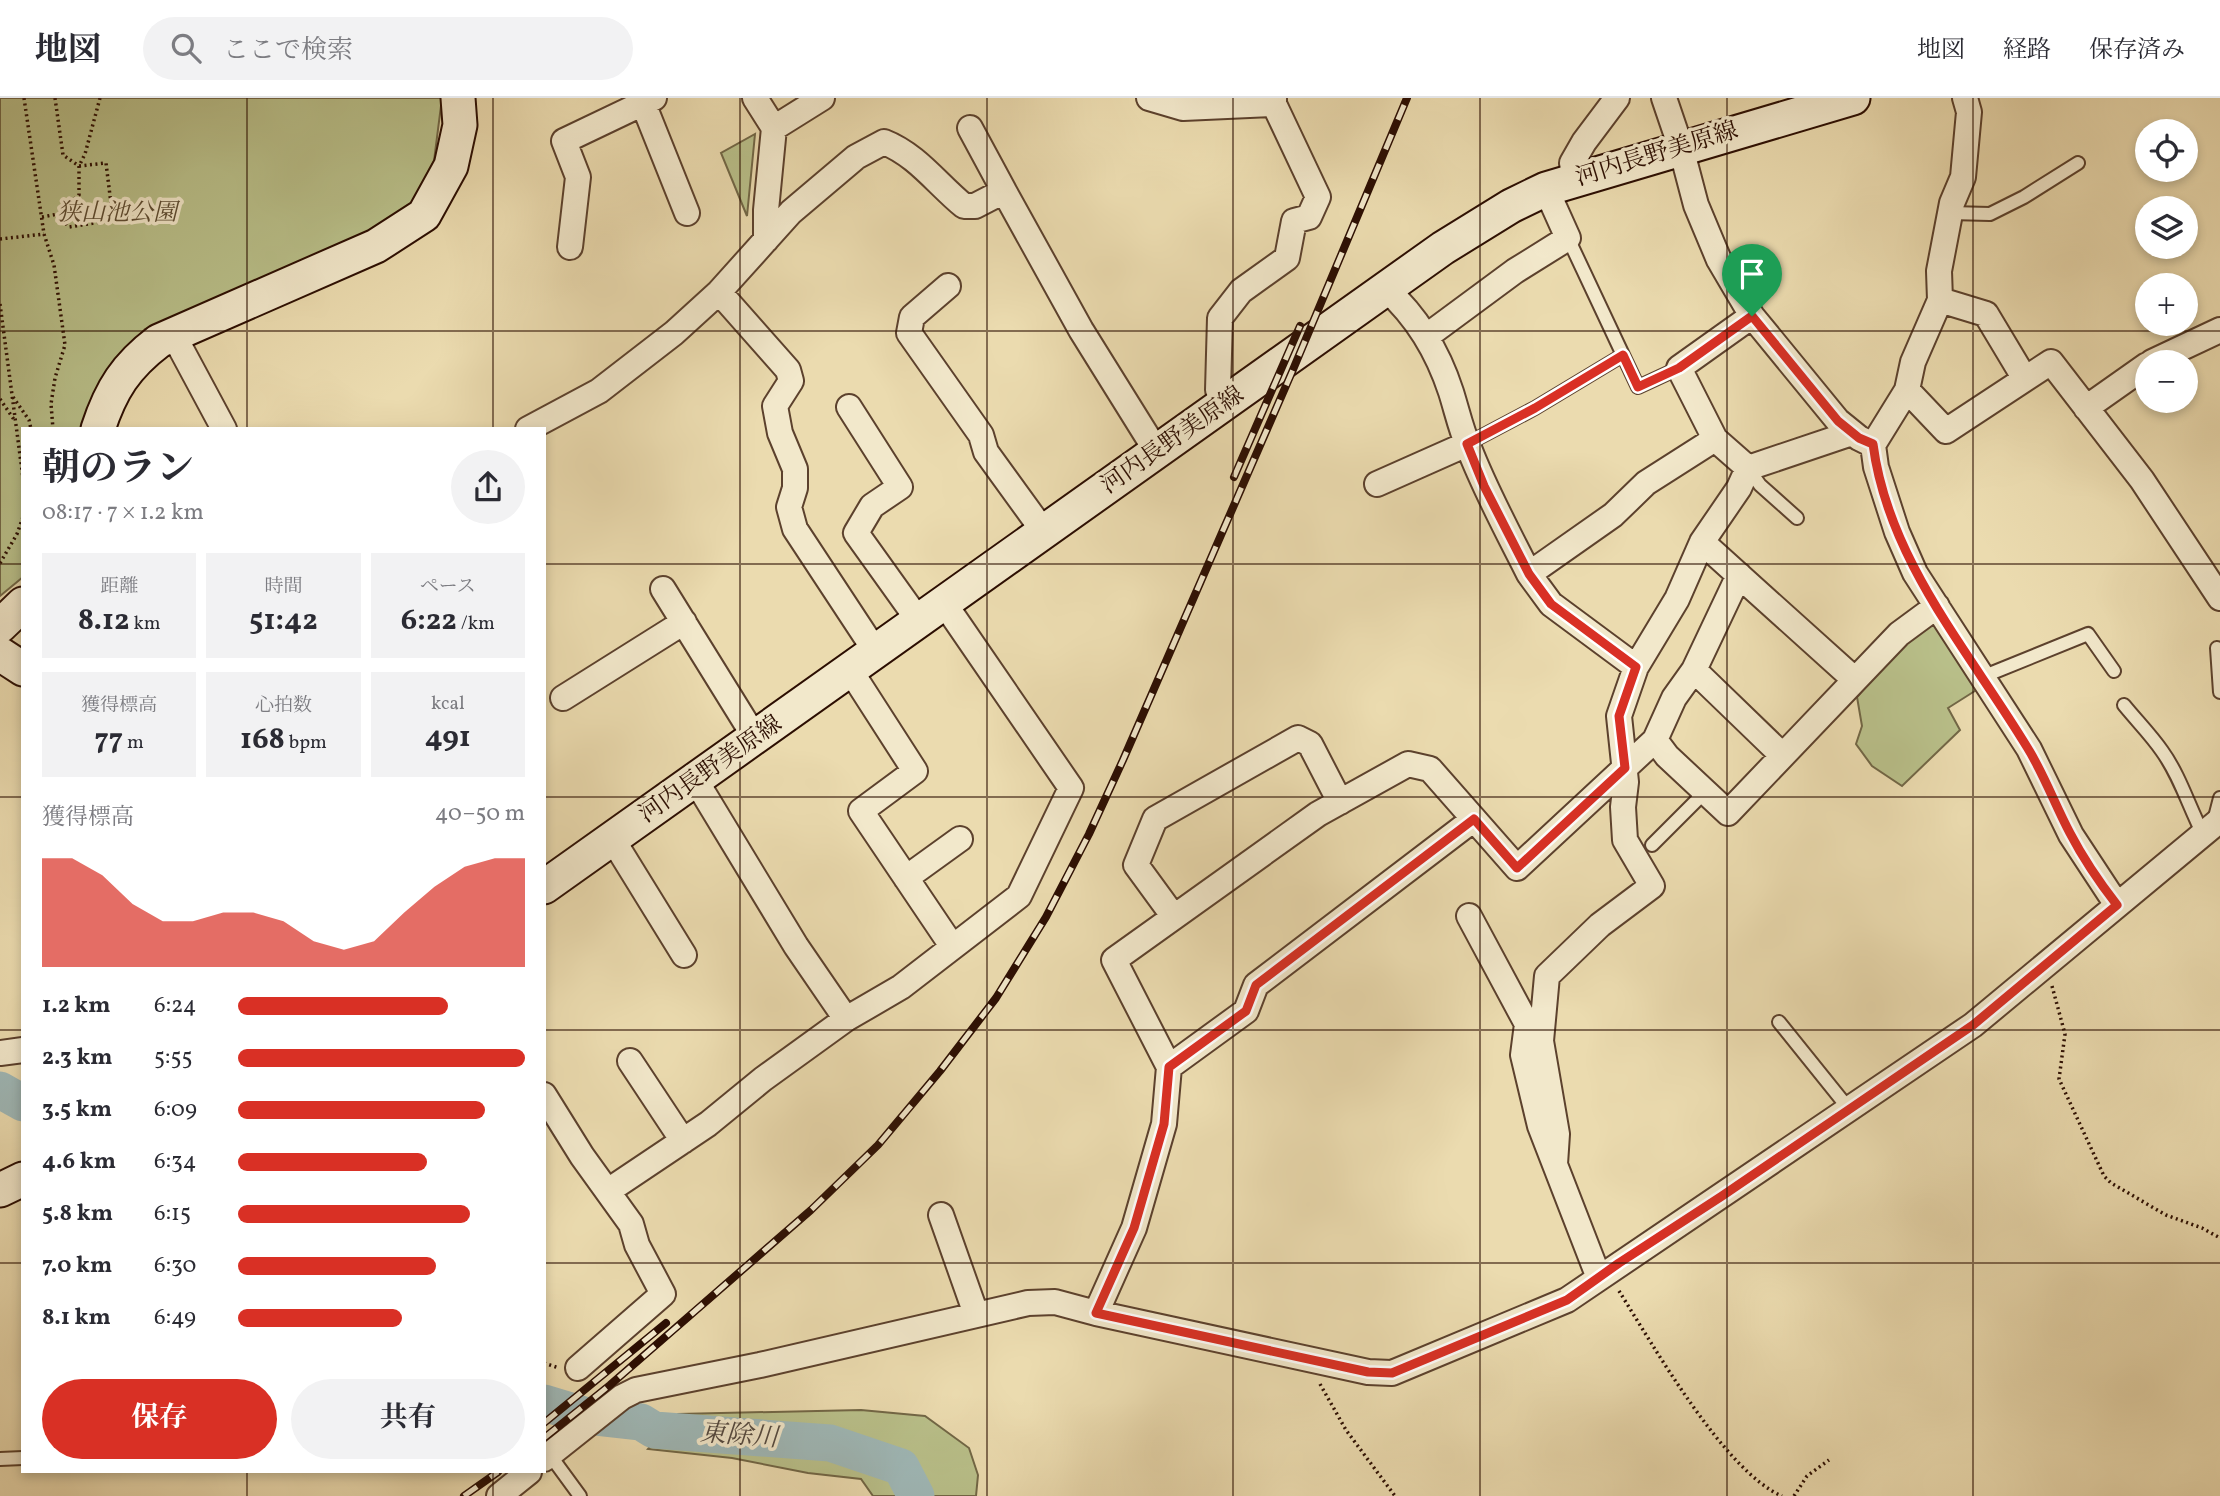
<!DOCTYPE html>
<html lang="ja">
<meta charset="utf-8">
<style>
:root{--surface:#fff;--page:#f2f2f3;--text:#2b2b33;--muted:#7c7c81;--line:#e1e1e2;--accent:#d93025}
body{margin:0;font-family:Vollkorn,"Noto Serif JP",serif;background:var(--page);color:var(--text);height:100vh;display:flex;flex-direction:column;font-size:26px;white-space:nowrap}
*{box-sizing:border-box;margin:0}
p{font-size:23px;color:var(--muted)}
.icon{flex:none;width:38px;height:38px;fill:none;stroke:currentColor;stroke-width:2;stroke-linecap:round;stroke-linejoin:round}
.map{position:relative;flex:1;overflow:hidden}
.panel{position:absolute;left:21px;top:329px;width:525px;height:1046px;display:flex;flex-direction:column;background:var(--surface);border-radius:0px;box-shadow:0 4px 10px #0003}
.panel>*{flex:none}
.controls{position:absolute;left:2135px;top:21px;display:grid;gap:14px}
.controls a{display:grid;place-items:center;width:63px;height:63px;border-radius:50%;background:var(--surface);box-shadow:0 4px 10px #0003;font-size:35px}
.pin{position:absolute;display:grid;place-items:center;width:60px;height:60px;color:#fff;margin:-72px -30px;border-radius:50% 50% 50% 0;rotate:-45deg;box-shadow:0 0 7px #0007}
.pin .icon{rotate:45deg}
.round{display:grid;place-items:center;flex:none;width:74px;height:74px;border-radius:37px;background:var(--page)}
.summary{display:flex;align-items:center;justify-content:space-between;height:119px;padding:0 21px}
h1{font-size:38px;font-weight:700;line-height:52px}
.stats{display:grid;grid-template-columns:repeat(3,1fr);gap:10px;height:119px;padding:7px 21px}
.stats div{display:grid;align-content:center;border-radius:0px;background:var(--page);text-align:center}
.stats b{font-size:30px;font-weight:700}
.stats small{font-size:19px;font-weight:400}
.stats p{font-size:19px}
.chart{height:196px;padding:14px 21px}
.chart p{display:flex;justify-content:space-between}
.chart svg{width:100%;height:126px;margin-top:7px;fill:var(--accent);opacity:.7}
.primary-button{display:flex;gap:14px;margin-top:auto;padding:14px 21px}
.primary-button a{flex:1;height:80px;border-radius:42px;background:var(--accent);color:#fff;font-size:28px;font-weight:700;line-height:80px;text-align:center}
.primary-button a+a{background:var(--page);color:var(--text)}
ul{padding:0 21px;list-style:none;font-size:23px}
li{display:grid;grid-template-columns:112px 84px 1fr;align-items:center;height:52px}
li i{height:18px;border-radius:9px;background:var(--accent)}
header{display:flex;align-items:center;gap:42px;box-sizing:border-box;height:98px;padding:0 35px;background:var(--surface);border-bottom:2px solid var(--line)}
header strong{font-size:33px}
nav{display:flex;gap:38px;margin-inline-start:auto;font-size:24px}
.search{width:490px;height:63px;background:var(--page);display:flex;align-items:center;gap:18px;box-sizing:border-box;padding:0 24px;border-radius:38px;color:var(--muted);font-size:26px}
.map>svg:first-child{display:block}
</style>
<header>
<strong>地図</strong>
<div class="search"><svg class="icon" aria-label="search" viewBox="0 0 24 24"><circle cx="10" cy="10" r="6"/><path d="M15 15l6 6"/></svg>ここで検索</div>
<nav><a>地図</a><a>経路</a><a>保存済み</a></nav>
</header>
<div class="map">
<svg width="2220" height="1398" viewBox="0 0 2220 1398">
<rect width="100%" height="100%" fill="#ebdbaf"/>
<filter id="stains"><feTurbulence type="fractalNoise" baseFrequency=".00286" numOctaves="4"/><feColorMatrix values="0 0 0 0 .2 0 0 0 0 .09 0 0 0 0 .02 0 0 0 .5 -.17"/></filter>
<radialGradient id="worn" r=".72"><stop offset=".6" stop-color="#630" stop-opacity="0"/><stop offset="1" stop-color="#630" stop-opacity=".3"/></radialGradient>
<!-- green -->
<path fill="#b9c08a" stroke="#726746" stroke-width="2" d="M 0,0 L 442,0 L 434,63 L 408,112 L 341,150 L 145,231 L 119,260 L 85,331 L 23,331 L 23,479 L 0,498 Z
M 755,36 L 747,118 L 721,55 Z
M 1935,519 L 1978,591 L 1948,610 L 1960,632 L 1902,688 L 1872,668 L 1856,646 L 1862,628 L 1857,599 L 1911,536 Z
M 861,1312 L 925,1318 L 969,1350 L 978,1377 L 976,1398 L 873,1398 L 861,1381 L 808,1375 L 732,1360 L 648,1351 L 678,1316 Z"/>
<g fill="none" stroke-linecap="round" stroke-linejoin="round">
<!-- river -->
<path stroke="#9fb8b7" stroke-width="37" d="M 0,992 L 23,1005
M 544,1305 L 587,1318 L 641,1324 L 654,1332 L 830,1345 L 901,1369 L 916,1398"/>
<defs>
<path id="lane" d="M 1950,115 L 1990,116 L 2024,99 L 2078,65
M 1568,140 L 1638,289 L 1679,270
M 1467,346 L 1535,310 L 1623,257
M 1748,370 L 1760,387 L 1797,420
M 2217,550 L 2220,594
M 1982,579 L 2088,536 L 2114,573
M 2124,607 C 2137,623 2151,637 2162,653 C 2180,678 2189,709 2203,736
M 2213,727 L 2220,700
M 1652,747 L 1704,695
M 1779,924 L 1849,1011
M 550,1357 L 580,1398
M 0,1361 L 23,1360"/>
<path id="street" d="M 641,0 L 687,115
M 755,0 L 774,30 L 766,112 L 766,142
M 1149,0 L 1183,10 L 1274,6 L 1274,0
M 1664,0 L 1681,50 L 1696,107 L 1719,162 L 1752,218 L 1838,323 L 1859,340 L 1873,347
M 1965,0 L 1969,14 L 1963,79 L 1952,105 L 1939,173 L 1940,202 L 1913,264 L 1907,292 L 1873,347 L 1876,369 L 1897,434 L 1915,475 L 2029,651 L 2071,737 L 2117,807
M 774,30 L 822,0
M 970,30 L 1004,93
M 1575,82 L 1572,65 L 1584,44 L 1617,0
M 570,149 L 578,79 L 564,43 L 654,0
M 948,188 L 912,219 L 909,235 L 981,337 L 986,354 L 1044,434
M 1386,191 C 1417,219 1438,254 1451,294 C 1457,313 1461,332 1469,350 C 1486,394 1508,434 1529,476 L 1613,417 L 1646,385 L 1715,341
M 719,194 L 788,272 L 791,283 L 775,308 L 780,335 L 795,371 L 795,390 L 789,409 L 795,431 L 876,554
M 1940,202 L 1986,216 L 2025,281 L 2051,264 L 2142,382 L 2220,500
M 173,236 L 224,331
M 1427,238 L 1515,173 L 1568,140 L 1546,91
M 2152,264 L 2220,232
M 1907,292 L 1946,333 L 2025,281
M 1226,305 L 1218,292 L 1220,220 L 1241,193 L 1287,160 L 1294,123 L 1309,119 L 1318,99 L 1274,6
M 849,309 L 900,389 L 872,408 L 856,435 L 919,523
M 2086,310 L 2147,267
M 528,331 L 599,293 L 674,235 L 719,194 L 791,114 L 856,59 L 884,44 C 917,57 937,86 964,108 L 975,108 L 1004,93 L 1081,232 L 1157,354
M 1748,370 L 1715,341 L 1679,270 L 1752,218
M 1377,386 L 1467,346
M 1702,444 L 1854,581
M 1529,476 L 1551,506 L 1636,569 L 1619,618 L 1626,684 L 1623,709 L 1625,742 L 1652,788 L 1600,827 L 1547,878 L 1541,943 L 1557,1036 L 1555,1066
M 1739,477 L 1694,572 L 1674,600 L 1655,642 L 1667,658 L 1728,715 L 1899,536 L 1937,508
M 663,491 L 756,641
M 1636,569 L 1677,501 L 1702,444 L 1739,390 L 1748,370 L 1852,335
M 850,572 L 915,673 L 861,713 L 952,848
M 1694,572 L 1782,657
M 563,600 L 684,524
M 696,683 L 796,848 L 846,921
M 613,742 L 684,857
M 906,780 L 960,741
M 1469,818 L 1527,926 L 1523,957 L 1540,1028 L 1599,1180
M 1174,819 L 1136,767 L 1155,721 L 1298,640 L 1310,646 L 1340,704
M 0,955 L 23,952
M 630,963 L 683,1043
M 1169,969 L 1246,913 L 1256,887 L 1474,721
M 544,997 L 582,1058 L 631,1126 L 637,1147 L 663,1196 L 578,1270
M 608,1093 L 708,1026 L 763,981 L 846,921 L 901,889 L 1019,798 L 1071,690 L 944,505
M 941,1117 L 976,1216
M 1096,1215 L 1134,1130 L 1164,1026 L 1169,969 L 1114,862 L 1318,716 L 1408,666 L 1430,671 L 1517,770 L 1655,642
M 544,1361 L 622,1299 L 636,1292 L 760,1267 L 1028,1205 L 1055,1204 L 1096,1215 L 1368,1274 L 1392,1275 L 1404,1270 L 1567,1202 L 1973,927 L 2220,722
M 499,1398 L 529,1374"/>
<path id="secondary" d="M 98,331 C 111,291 126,268 159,243 L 376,148 L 424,117 L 451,68 L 460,27 L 458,0
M 0,528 L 23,506
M 0,556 L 23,571
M 544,789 L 1443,150 L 1511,108 L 1546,91 L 1853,0
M 0,1092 L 23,1081"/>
</defs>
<!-- lane casing -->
<use href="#lane" stroke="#5c412d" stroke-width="16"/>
<!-- street casing -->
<use href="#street" stroke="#5c412d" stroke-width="28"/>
<!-- secondary casing -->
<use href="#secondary" stroke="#2c0e02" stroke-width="37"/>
<!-- path -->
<path stroke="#2c0e02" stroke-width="3.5" stroke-dasharray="2 3.5" stroke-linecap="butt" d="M 24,0 L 44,136 L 54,167 L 65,247 L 55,280 L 51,306 L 53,331
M 55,0 L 63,57 L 79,68 L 106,65 L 113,122 L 69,129 L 58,116
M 42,119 L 58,116 L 79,97 L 79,68 L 85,56 L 100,0
M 0,141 L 44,136
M 0,206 L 23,380
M 13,299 L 29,322 L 31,331
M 0,301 L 15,323
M 0,465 L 17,436 L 23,419
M 2052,888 L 2065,936 L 2059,981 L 2104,1078 L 2111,1085 L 2166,1117 L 2202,1130 L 2220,1140
M 1619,1193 C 1653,1247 1725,1374 1782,1398
M 544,1265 L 559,1270
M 1320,1286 L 1346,1332 L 1395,1398
M 1794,1398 L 1807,1378 L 1829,1362"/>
<!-- lane -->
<use href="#lane" stroke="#f2e8cb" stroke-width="12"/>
<!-- street -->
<use href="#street" stroke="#f2e8cb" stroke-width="24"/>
<!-- secondary -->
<use href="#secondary" stroke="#f2e8cb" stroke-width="33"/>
<defs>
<path id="rail" d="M 1234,379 L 1300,228
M 544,1325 L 666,1225
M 544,1340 L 610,1287 L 811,1112 L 878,1047 L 940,973 L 996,900 L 1046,819 L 1089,736 L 1123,662 L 1292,274 L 1407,0
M 464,1398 L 498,1374"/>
</defs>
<!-- rail casing -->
<use href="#rail" stroke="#2c0e02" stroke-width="8"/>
<!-- rail -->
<use href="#rail" stroke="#f2e8cb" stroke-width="5" stroke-dasharray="16" stroke-linecap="butt"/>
</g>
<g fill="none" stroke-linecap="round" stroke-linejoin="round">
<defs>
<path id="route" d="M 1752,218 L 1838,323 L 1859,340 L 1873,346 C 1888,462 1969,553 2027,649 C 2044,676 2055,707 2070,735 C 2083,760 2100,785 2117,807 L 1973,927 L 1722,1098 L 1619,1165 L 1567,1202 L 1404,1270 L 1392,1275 L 1368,1274 L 1096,1215 L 1134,1130 L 1164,1026 L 1169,969 L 1246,913 L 1256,887 L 1474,721 L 1517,770 L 1625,670 L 1619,618 L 1636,569 L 1551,506 L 1529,476 L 1484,388 L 1467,346 L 1535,310 L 1623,257 L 1638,289 L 1679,270 Z"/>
</defs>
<!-- route casing -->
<use href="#route" stroke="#fff" stroke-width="14"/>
<!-- route -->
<use href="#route" stroke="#d93025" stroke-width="9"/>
</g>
<!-- grid -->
<path fill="none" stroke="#2c0e02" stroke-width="2" stroke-opacity="0.55" d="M 247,0 L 247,331M 493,0 L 493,331M 740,0 L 740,1398M 987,0 L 987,1398M 1233,0 L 1233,1398M 1480,0 L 1480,1398M 1727,0 L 1727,1398M 1973,0 L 1973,1398M 0,233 L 2220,233M 0,466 L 23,466M 544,466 L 2220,466M 0,699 L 23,699M 544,699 L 2220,699M 0,932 L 23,932M 544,932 L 2220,932M 0,1165 L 23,1165M 544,1165 L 2220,1165M 247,1374 L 247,1398M 493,1374 L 493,1398"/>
<g text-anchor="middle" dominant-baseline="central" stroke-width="7" stroke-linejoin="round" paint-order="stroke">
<!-- street labels -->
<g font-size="24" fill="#2c0e02" stroke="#f2e8cb">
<text transform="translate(1657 57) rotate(-17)">河内長野美原線</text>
<text transform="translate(1173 343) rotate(-35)">河内長野美原線</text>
<text transform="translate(711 672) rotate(-35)">河内長野美原線</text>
</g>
<!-- park labels -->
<g font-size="24" font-style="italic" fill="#5d4c32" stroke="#f2e8cb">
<text x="117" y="116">狭山池公園</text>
</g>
<!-- water labels -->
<g font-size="26" font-style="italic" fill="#544a41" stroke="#f2e8cb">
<text transform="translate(739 1338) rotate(4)">東除川</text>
</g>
</g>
<rect width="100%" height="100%" filter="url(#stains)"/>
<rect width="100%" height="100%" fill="url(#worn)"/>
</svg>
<div class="controls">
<a><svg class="icon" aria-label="locate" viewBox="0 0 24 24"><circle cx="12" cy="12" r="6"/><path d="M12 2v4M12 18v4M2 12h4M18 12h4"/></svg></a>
<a><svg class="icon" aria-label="layers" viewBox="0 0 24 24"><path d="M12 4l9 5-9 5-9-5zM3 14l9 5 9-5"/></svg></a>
<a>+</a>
<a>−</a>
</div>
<div class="pin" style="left:1752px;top:218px;background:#1e9e55"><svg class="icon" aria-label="arrive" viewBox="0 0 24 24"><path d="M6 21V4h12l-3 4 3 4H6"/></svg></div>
<section class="panel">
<div class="summary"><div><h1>朝のラン</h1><p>08:17 · 7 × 1.2 km</p></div><a class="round"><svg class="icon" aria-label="share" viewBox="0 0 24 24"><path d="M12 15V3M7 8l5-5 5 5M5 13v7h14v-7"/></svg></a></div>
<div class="stats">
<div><p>距離</p><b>8.12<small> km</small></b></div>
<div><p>時間</p><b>51:42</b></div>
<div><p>ペース</p><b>6:22<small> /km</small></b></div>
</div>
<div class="stats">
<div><p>獲得標高</p><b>77<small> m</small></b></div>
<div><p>心拍数</p><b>168<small> bpm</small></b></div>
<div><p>kcal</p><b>491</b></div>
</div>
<div class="chart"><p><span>獲得標高</span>40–50 m</p>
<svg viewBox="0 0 160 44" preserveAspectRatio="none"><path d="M0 44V6L10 6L20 12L30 22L40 28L50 28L60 25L70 25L80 28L90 35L100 38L110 35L120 25L130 16L140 9L150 6L160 6V44z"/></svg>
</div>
<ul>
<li><b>1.2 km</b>6:24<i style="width:73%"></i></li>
<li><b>2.3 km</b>5:55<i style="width:100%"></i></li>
<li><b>3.5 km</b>6:09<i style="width:86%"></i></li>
<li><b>4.6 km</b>6:34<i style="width:66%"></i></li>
<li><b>5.8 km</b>6:15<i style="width:81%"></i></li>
<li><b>7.0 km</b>6:30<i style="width:69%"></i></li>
<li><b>8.1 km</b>6:49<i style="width:57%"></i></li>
</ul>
<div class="primary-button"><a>保存</a><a>共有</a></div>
</section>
</div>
